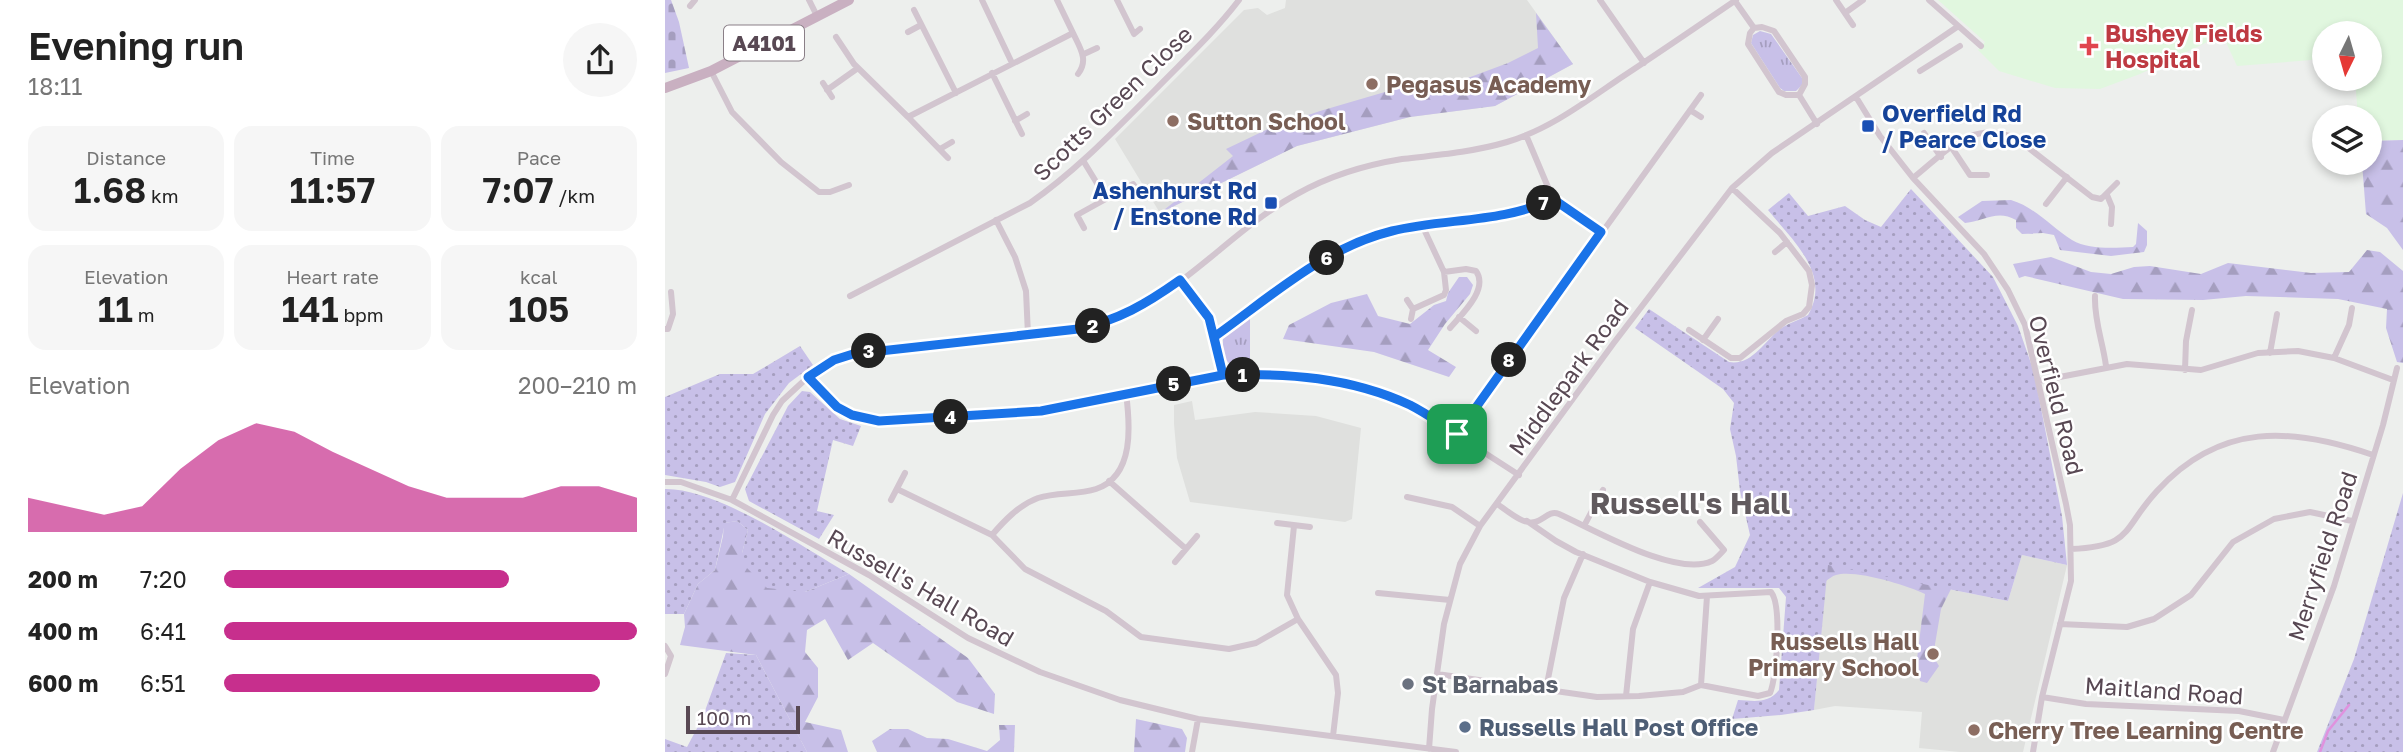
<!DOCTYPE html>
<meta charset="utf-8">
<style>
:root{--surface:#fff;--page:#f6f6f6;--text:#222;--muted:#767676;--accent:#c72f8d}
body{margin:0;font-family:"Golos Text",sans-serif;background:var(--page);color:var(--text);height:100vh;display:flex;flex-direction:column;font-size:26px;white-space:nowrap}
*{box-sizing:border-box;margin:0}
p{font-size:23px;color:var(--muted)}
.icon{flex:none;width:38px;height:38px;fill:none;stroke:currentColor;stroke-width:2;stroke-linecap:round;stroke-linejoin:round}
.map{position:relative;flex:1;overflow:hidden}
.details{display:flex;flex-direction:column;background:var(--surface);width:665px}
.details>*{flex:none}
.needle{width:46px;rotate:185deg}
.buttons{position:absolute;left:1647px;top:21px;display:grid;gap:14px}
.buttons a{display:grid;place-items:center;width:70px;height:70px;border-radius:50%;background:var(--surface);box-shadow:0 4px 10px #0003;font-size:35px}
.scale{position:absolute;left:21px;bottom:18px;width:114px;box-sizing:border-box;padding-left:7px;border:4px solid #584853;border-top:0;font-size:19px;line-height:24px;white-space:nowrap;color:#584853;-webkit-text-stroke:5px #fff;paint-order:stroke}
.pin{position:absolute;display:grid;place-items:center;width:60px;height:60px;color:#fff;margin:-30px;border-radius:14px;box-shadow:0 4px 10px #0006}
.km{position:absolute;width:35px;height:35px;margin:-18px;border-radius:50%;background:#222;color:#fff;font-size:19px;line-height:35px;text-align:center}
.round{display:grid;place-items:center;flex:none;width:74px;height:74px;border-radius:37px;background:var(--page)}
.head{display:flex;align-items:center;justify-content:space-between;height:119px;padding:0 28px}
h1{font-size:38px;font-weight:600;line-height:52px}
.metrics{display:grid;grid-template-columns:repeat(3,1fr);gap:10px;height:119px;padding:7px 28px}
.metrics div{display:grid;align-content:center;border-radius:18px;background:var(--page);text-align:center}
.metrics b{font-size:35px;font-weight:600}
.metrics small{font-size:19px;font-weight:400}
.metrics p{font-size:19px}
.chart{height:196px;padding:14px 28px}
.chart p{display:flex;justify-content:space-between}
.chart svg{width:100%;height:126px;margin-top:7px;fill:var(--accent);opacity:.7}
ul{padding:0 28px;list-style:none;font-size:23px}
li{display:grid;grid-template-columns:112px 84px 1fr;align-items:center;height:52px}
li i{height:18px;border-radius:9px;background:var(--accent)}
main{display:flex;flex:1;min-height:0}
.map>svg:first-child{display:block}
</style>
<main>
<section class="details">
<div class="head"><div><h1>Evening run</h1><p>18:11</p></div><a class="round"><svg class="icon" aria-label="share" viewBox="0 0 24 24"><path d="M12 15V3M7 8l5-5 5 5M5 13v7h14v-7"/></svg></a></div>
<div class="metrics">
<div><p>Distance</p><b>1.68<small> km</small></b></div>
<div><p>Time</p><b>11:57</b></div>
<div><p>Pace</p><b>7:07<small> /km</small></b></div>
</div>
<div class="metrics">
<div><p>Elevation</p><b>11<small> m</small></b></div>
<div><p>Heart rate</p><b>141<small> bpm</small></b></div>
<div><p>kcal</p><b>105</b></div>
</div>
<div class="chart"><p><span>Elevation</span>200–210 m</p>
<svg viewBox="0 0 160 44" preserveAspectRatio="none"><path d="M0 44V32L10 35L20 38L30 35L40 22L50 12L60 6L70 9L80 16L90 22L100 28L110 32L120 32L130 32L140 28L150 28L160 32V44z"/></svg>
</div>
<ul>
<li><b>200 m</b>7:20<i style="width:69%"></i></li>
<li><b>400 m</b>6:41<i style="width:100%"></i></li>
<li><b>600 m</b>6:51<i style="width:91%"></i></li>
</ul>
</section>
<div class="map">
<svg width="1738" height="752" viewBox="0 0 1738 752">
<defs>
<pattern id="grass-tufts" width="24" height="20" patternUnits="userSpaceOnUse" patternTransform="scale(1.75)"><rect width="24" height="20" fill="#c8c0e8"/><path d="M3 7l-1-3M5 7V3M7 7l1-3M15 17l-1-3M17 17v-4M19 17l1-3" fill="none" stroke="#a59ebf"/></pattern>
<pattern id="forest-firs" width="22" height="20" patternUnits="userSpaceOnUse" patternTransform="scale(1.75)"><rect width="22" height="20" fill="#c8c0e8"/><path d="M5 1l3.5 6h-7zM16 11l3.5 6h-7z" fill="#a59ebf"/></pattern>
<pattern id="cemetery-stones" width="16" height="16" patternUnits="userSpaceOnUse" patternTransform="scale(1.75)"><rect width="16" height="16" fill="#c8c0e8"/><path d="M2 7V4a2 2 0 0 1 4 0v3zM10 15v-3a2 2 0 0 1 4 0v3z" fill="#a59ebf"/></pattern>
<pattern id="park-dots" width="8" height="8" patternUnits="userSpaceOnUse" patternTransform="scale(1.75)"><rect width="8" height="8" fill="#c8c0e8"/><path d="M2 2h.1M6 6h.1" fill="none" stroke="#a59ebf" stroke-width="1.8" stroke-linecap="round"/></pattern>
</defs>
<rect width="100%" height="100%" fill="#edefed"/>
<!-- education -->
<path fill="#dfe0de" d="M 621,0 L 862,0 L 908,64 L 830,106 L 745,117 L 632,146 L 495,213 L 450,139 L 579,10 L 593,8 L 602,15 L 620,8 Z
M 527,401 L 530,420 L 590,412 L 651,416 L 696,428 L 687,519 L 680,522 L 525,502 L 512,458 L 509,424 L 509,405 Z
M 1357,555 L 1402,565 L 1358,752 L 1295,752 L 1254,748 L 1257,712 L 1170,706 L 1149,710 L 1162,565 L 1343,601 Z"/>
<!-- medical -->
<path fill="#e1f7df" d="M 1273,0 L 1738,0 L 1738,140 L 1705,141 L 1704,117 L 1693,117 L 1690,79 L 1704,79 L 1704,33 L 1659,33 L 1659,59 L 1572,66 L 1560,40 L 1553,37 L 1475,74 L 1435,89 L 1390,88 L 1334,71 L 1313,50 L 1320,42 Z"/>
<!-- grass -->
<path fill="url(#grass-tufts)" d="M 1095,31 L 1106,34 L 1137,78 L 1137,85 L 1131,91 L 1119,91 L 1115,88 L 1086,43 L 1088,35 Z
M 585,318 L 585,367 L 567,367 L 558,356 L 558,338 Z"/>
<!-- forest -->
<path fill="url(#forest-firs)" d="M 871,13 L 908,64 L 830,106 L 745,117 L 632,146 L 495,213 L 568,156 L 561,149 L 605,128 L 655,111 L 737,87 L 800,79 L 843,63 L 873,48 Z
M 1738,140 L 1738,250 L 1722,228 L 1701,214 L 1697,163 L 1704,163 L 1705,141 Z
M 1346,200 C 1370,207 1386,227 1407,240 C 1424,250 1449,248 1468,247 L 1471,244 L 1473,223 L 1482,231 L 1482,245 L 1479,252 L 1446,256 L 1395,250 L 1389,235 L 1378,233 L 1357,234 L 1351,228 L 1351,220 C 1332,209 1320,221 1300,223 L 1293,217 L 1317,201 Z
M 1702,250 L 1715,252 L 1738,271 L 1738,363 L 1732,362 L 1721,328 L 1722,309 L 1673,299 L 1581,296 L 1538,300 L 1458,299 L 1360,276 L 1354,278 L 1348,264 L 1386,257 L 1426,272 L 1446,274 L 1469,267 L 1485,266 L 1536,274 L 1563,263 L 1646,273 L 1684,272 Z
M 794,277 L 802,277 L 808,285 L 805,294 L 780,324 L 763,350 L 791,367 L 784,377 L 709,352 L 618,339 L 624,325 L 666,303 L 702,294 L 713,316 L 745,324 L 769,305 L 781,301 L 783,293 Z
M 1397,516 L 1286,589 L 1276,609 L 1268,656 L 1274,666 L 1262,683 L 1255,681 L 1252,659 L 1260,594 C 1242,585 1189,569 1171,575 C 1167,576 1164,579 1161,581 L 1125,528 Z
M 72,521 L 83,530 L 77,553 L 140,592 L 184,574 L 303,658 L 330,694 L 329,714 L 292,702 L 208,643 L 183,660 L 160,619 L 142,630 L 140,652 L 153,668 L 153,697 L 140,722 L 176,730 L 183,752 L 142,752 L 91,655 L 15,645 L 20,627 L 19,614 L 33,584 L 50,570 L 58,536 L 59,523 Z
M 471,719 L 517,729 L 522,738 L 520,752 L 469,752 Z
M 334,725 L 350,725 L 349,752 L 212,752 L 207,741 L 225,729 L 243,729 L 262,738 L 283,739 L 322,751 L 335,740 Z"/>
<!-- cemetery -->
<path fill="url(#cemetery-stones)" d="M 0,0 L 6,0 L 14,22 L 24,68 L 0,73 Z"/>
<!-- park -->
<path fill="url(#park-dots)" d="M 1246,189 L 1328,277 L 1353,326 L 1369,372 L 1397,516 L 1402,565 L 1357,555 L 1343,601 L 1163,565 L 1149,710 L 1116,715 L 1067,719 L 1073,700 C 1089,701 1103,704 1114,690 L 1121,597 L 1114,588 L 1033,588 L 1070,567 L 1085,535 L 1075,491 L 1071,456 L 1065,429 L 1069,403 L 1058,389 L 970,328 L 984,309 L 1064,362 C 1088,366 1100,339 1118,327 C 1126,322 1135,320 1143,315 C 1167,274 1127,240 1103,210 L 1124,193 L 1143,216 L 1180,206 L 1200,220 L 1216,227 Z
M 135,346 L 148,365 L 124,383 L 100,414 L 70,482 L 55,487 L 41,482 L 0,475 L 0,397 L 55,374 L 88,374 Z
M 137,391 L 145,392 L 175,419 L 196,426 L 188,446 L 168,440 L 152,511 L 169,515 L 154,539 L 84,501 L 80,489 L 123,406 Z
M 0,489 C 52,488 138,547 184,574 L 140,592 L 102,588 L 77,563 L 77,553 L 83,530 L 72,521 L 60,523 L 50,570 L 33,584 L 19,614 L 0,614 Z
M 1738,493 L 1738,752 L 1652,752 L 1689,659 Z
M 61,653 L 91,655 L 142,752 L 0,752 L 0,739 L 22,747 L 37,719 Z"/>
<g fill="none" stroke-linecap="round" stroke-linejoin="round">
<!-- stream -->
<path stroke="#e092de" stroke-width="2.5" d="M 1655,752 L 1663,731 L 1684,705"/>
<!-- minor -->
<path stroke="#d2c5cf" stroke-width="6" d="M 144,0 L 152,16
M 317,0 L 347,63
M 452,0 L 469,34 L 475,29
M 935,0 L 979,63
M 1171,0 L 1188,25
M 1264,0 L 1316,46
M 1070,1 L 1089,28 L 1085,33 L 1083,44 L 1114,92 L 1121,95 L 1134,95 L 1152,124
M 25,6 L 30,0
M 249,10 L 291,93
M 1180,13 L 1198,0
M 1089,28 L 1097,27 L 1109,31 L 1140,77 L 1140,84 L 1134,95
M 243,32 L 256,25
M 408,33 C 415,48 424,60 413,74
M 171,37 L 189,64 L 243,117 L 408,33 L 392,0
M 419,54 L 432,48
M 46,71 L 67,112 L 116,162 L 154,192 L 165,192 L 184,185
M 1255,71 L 1295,46
M 327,73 L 357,134
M 158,83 L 167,97
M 162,90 L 193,68
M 1191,97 L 1215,136 L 1248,178 L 1319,254 L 1343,290 L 1360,325 L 1401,504 L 1405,525 L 1406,581 L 1377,697 L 1368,752
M 1025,110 L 1036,117
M 243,117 L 283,158
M 350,121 L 362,114
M 1259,133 L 1276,157
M 861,135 L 888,199 L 936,232
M 1287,148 L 1305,175 L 1322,175
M 275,149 L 287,142
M 419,162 L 441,198
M 1248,178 C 1281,152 1307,118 1352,139 L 1427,197 L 1436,199 L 1452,183
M 1442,195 L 1447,207 L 1446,224
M 1381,204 L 1402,177
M 331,220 L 350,257 L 361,291 L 363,335
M 757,225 L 779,272 L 801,269 L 811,271 C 824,289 797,314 785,328
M 419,228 L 412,215 L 468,184 L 474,193
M 1110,252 L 1122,242
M 515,280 L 544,318 L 557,375
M 185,296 L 365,203 C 411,171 449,131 489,91 C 518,61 549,33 574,0
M 1430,296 C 1429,321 1438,342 1441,366
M 742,300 L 748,309 L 746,319
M 748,309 L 779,295 L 781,290 L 779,272
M 794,317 L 811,331
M 0,329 L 3,329 L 8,314 L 6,292
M 1024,330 L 1066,358 L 1075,358 L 1121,321 L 1138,314 L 1144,307 L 1147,285 L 1144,271 L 1115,233 L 1067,188
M 549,337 C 604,298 660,247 727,231 C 781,218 838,223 888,199
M 1038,340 L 1053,319
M 1605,353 L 1612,314
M 1669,358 L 1684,325 L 1687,308
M 1520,370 L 1521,341 L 1527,310
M 143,377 C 167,404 177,414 214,420 L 376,411 L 557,375 L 635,376 L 670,381 L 712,392 L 747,406 L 854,475
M 1374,381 L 1462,364 L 1536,370 L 1593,353 L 1633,351 L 1669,358 L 1728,380
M 792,434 L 1036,95
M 444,481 L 520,548
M 0,482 L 16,482 L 67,500 L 204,575 L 303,638 L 375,672 L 455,700 L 533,719 L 791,752
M 232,489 L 327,535 L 360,569 L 441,611 L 476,637 L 564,649 L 591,643 L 633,619
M 742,497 L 787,507 L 815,526
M 67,500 L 108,415 L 117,401 L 143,377 L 169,360 L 212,350 L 413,329 C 423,327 434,326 444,322 C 516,296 566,230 632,194 C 664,176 700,165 737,159 C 772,155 808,152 842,142 C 885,129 920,102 957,77 C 995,52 1033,26 1071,0
M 226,500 L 240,473
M 832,504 C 842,510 857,525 870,522 C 879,520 884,510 894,514 C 928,529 1011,578 1047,561 C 1051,559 1056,553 1059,550 L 1035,522
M 612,523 L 645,527
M 629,526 L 622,595 L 633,619 L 671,675 L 673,693 L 668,736
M 919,526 L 938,490
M 327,535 C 339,521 354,505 373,498 C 392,492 413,495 431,489 C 470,476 465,424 461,393
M 1406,549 C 1469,546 1456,530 1492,491 C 1555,422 1627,427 1708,455
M 510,562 L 532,536
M 713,593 L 785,600
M 1395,624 L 1462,627 L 1489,619 L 1526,595 L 1568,542 L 1609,519 L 1645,512 L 1687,521
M 0,646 L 6,656 L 0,674
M 772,674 L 932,697 L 974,696 L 1018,692 L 1036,685 L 1093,696 L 1105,693 C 1112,677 1117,605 1106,592 L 1034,596 L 985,582 L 911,552 L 891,541 L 862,521
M 1036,685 L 1042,596
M 881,689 L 899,598 L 918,554
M 961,696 L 968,629 L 985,582
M 1377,697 L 1421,704 L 1574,711 L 1619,720
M 764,749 L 767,709 L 779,624 L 795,564 L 815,526 L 948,344 L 1067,188 L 1107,153 L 1292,27
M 527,752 L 533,719
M 1608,752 L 1669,586 L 1718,425 L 1732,368"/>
<!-- primary -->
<path stroke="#c9b0c1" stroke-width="10" d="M 0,88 L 46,71 L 184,0"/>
</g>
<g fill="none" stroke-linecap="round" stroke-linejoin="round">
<defs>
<path id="route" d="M 792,434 C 776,424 761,413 745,405 C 685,377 622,373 558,375 L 544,318 L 515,280 C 481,304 454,320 413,329 L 188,354 L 169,360 L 143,377 L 172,407 L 187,415 L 214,421 L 376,411 L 558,375 L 549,337 C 604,298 660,247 727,231 C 781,218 838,223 888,199 L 936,232 L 792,434"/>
</defs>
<!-- route casing -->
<use href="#route" stroke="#fff" stroke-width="14"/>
<!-- route -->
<use href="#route" stroke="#1a73e8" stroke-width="9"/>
</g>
<!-- markers -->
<path fill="#e0444e" stroke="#fff" stroke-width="2.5" d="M1420.5 35.5h7v7h7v7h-7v7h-7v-7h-7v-7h7z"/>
<g fill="#8d6e63" stroke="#fff" stroke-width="2.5">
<circle cx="707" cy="84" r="7"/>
<circle cx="508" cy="121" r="7"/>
<circle cx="1268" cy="654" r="7"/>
<circle cx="1309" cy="730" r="7"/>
</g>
<g fill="#1a4fb4" stroke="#fff" stroke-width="2.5">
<rect x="1196" y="119" width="14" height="14" rx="3.5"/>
<rect x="599" y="196" width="14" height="14" rx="3.5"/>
</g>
<circle fill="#6b7280" stroke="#fff" stroke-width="2.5" cx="743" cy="684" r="7"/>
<circle fill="#5c6f8a" stroke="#fff" stroke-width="2.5" cx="800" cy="727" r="7"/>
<g text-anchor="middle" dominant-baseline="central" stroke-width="5" stroke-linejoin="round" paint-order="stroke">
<!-- shield labels -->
<rect fill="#fff" stroke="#8a7f87" stroke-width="2" x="59" y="25.5" width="80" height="35" rx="5"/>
<g font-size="21" font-weight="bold" fill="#584853">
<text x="99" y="43">A4101</text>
</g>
<!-- health labels -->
<g font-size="23" font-weight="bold" fill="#be3a42" stroke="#fff" text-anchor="start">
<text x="1440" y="33">Bushey Fields<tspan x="1440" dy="26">Hospital</tspan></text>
</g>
<!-- education labels -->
<g font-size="23" font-weight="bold" fill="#785e54" stroke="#fff" text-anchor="start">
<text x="721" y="84">Pegasus Academy</text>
<text x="522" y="121">Sutton School</text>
<text x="1254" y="641" text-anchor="end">Russells Hall<tspan x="1254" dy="26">Primary School</tspan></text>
<text x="1323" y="730">Cherry Tree Learning Centre</text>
</g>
<!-- street labels -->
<g font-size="23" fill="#584853" stroke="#fff">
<text transform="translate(447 103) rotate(-44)">Scotts Green Close</text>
<text transform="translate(903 377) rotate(-54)">Middlepark Road</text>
<text transform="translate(1392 395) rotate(76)">Overfield Road</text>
<text transform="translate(1657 556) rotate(-72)">Merryfield Road</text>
<text transform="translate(256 587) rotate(30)">Russell's Hall Road</text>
<text transform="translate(1499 690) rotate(4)">Maitland Road</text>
</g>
<!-- transit labels -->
<g font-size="23" font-weight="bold" fill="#164399" stroke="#fff" text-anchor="start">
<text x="1217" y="113">Overfield Rd<tspan x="1217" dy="26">/ Pearce Close</tspan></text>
<text x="592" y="190" text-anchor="end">Ashenhurst Rd<tspan x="592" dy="26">/ Enstone Rd</tspan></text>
</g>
<!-- worship labels -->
<g font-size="23" font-weight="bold" fill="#5b616d" stroke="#fff" text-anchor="start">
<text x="757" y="684">St Barnabas</text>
</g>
<!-- service labels -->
<g font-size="23" font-weight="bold" fill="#4e5e75" stroke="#fff" text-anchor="start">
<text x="814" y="727">Russells Hall Post Office</text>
</g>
<!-- district labels -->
<g font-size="30" font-weight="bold" fill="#615a5e" stroke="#fff">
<text x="1025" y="503">Russell's Hall</text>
</g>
</g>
</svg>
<div class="buttons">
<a><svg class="needle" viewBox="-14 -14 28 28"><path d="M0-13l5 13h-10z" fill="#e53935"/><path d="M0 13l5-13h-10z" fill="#767676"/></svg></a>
<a><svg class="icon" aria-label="layers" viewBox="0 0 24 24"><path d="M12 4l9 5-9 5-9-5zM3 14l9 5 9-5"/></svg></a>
</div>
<div class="scale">100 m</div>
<div class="pin" style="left:792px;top:434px;background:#1e9e55"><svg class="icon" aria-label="arrive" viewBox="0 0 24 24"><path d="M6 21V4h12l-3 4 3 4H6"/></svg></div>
<b class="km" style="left:578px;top:375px">1</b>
<b class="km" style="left:428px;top:326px">2</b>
<b class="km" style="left:204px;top:351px">3</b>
<b class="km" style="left:286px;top:417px">4</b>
<b class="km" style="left:509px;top:384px">5</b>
<b class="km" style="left:662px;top:258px">6</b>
<b class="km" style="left:879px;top:203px">7</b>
<b class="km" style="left:844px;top:360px">8</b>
</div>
</main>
